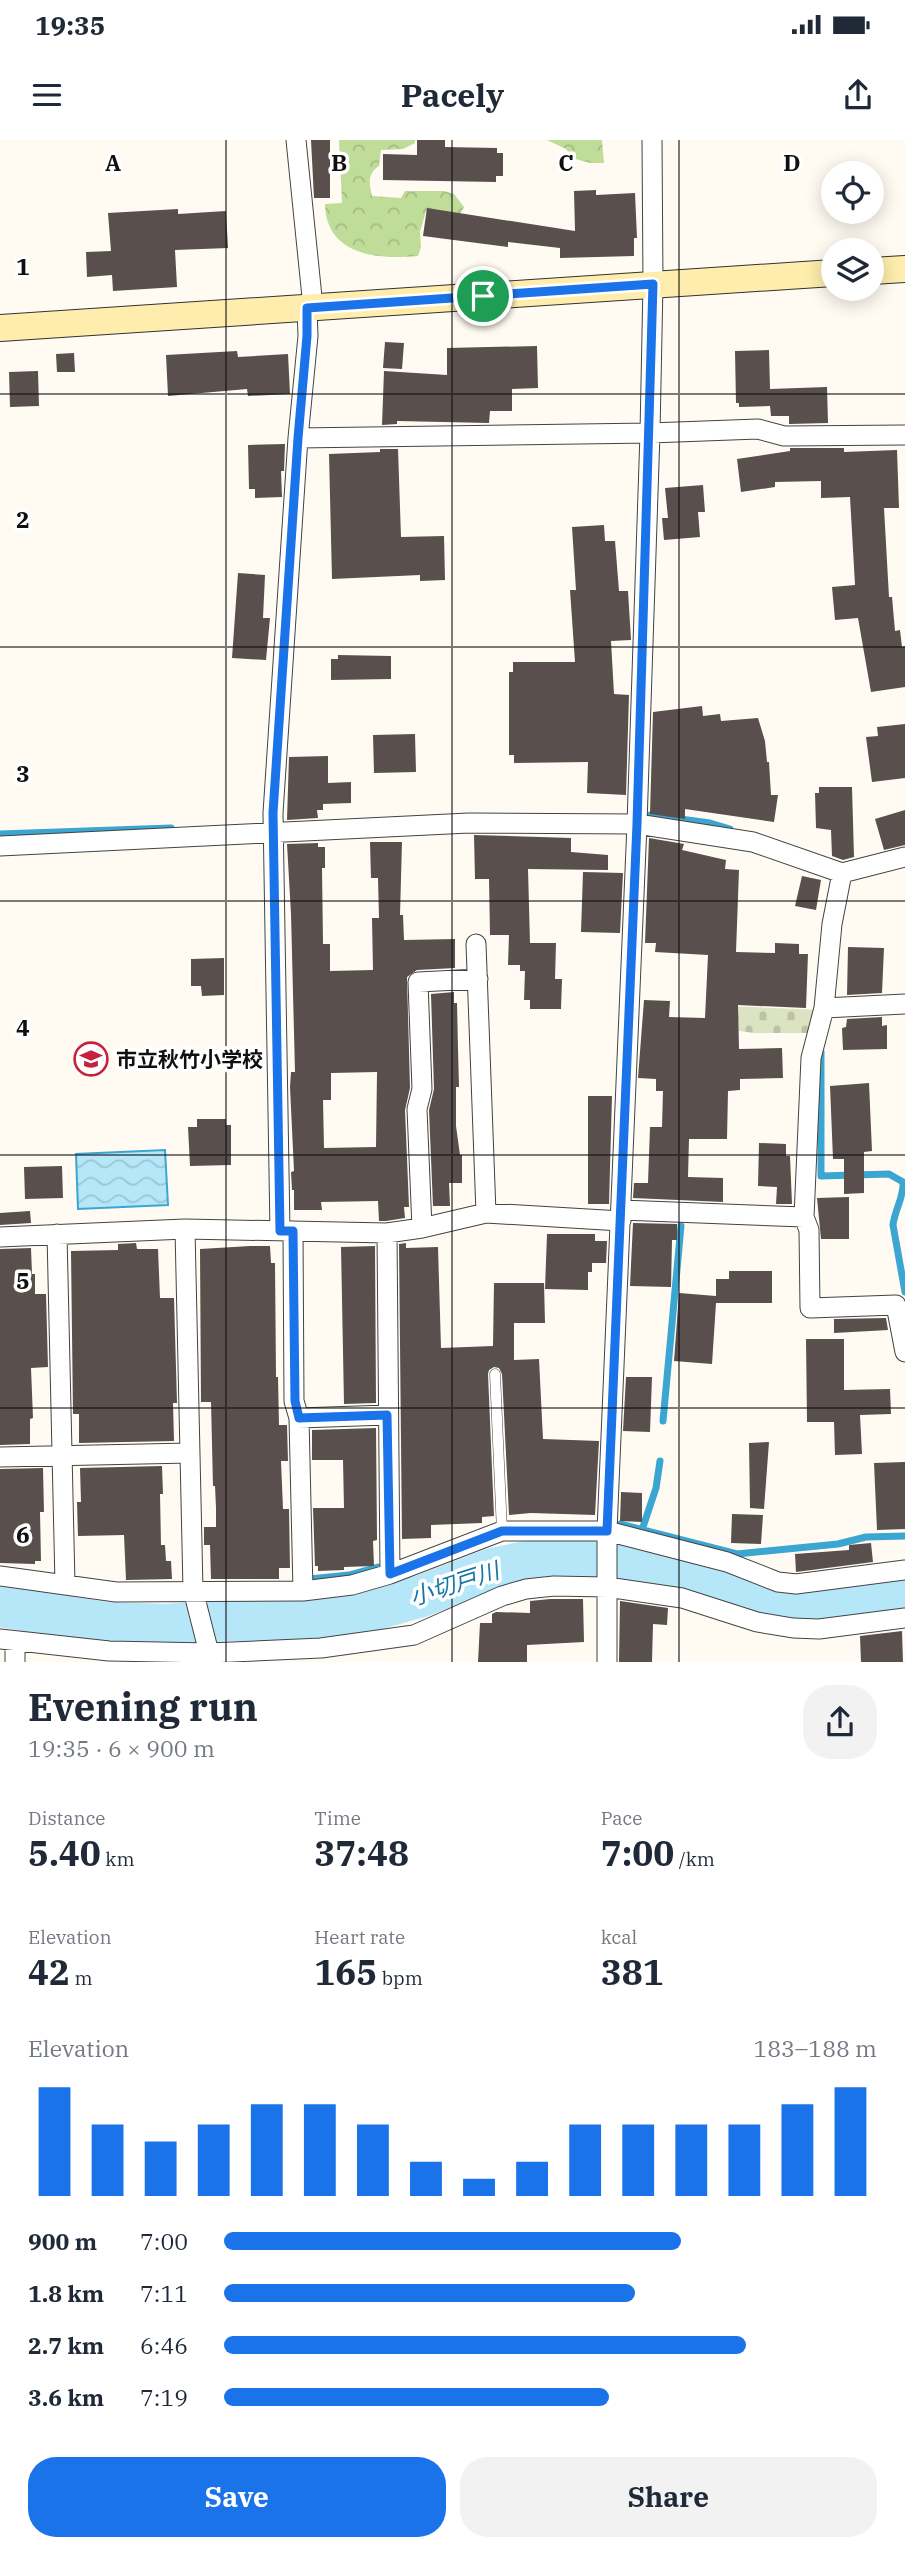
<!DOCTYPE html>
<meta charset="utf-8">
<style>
:root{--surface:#fff;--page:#f2f2f3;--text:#1f2937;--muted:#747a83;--accent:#1a73e8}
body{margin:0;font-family:"IBM Plex Serif","Noto Sans JP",serif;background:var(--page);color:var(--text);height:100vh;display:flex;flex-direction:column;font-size:26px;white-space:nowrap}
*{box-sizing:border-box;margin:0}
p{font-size:23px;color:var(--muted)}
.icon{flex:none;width:38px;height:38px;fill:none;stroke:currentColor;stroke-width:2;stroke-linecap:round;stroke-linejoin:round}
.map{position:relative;height:1522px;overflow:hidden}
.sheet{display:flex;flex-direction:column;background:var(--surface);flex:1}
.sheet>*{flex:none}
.buttons{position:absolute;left:821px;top:21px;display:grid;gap:14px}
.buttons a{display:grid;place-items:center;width:63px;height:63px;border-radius:50%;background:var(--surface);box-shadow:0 4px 18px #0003;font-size:35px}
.pin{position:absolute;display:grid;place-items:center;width:60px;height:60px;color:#fff;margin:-30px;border:4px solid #fff;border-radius:50%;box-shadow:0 2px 7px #0007}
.round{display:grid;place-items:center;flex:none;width:74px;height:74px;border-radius:28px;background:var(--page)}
.headline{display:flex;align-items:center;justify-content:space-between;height:119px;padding:0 28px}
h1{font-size:38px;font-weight:700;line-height:52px}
.metrics{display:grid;grid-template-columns:repeat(3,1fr);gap:10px;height:119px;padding:7px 28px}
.metrics div{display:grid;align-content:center}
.metrics b{font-size:35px;font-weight:700}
.metrics small{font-size:19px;font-weight:400}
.metrics p{font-size:19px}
.chart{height:196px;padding:14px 28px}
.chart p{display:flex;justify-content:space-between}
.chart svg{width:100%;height:126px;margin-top:7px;stroke:var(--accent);stroke-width:6}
.button{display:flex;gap:14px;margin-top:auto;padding:14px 28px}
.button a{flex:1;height:80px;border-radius:28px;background:var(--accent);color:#fff;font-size:28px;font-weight:700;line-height:80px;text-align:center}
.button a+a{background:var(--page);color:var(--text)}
ul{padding:0 28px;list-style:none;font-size:23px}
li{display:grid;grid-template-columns:112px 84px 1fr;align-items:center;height:52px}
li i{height:18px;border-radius:9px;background:var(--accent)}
.status{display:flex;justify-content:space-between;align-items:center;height:49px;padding:0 35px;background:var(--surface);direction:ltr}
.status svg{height:19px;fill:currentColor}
header{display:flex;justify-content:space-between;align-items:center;height:91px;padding:0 28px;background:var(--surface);font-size:32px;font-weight:700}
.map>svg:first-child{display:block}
</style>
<div class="status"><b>19:35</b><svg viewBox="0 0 49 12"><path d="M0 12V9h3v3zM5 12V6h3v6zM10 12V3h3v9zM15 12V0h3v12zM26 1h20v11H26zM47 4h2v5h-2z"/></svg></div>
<header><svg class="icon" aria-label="menu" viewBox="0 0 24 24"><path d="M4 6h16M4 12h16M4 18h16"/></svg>Pacely<svg class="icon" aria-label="share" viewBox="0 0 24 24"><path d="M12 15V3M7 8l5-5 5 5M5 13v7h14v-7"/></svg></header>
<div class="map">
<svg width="905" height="1522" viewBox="0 0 905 1522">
<defs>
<pattern id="forest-crowns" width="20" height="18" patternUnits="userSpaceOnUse" patternTransform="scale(1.75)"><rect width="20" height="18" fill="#bfdc99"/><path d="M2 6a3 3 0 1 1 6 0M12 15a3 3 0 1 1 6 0" fill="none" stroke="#a3bc83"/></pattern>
<pattern id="cemetery-stones" width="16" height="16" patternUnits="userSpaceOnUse" patternTransform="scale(1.75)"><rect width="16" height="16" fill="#dce3c2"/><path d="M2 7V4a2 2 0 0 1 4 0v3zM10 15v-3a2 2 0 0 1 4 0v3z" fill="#bcc2a6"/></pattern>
<pattern id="water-waves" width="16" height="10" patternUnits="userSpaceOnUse" patternTransform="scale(1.75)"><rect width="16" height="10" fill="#b6e7f8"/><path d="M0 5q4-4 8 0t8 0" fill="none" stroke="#9bc5d4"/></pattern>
</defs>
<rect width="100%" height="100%" fill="#fffbf2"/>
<!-- forest -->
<path fill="url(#forest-crowns)" d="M 339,0 L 415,0 L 415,3 L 403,9 L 381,10 L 379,26 C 367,34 369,43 372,56 L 401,58 L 405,51 L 444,51 L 454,54 L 464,67 L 459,76 L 454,78 L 426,71 L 420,92 L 421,107 L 418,116 C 377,120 326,115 325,64 L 342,63 Z
M 547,0 L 602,0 L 604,23 L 590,23 L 572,18 L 566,9 Z"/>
<!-- cemetery -->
<path fill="url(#cemetery-stones)" d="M 709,865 L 819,870 L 811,893 L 754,893 L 710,887 Z"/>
<!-- water -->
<path fill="url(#water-waves)" stroke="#3aa6d1" stroke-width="2" d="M 165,1010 L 168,1065 L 78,1069 L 76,1014 Z"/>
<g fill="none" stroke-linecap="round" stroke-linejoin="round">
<!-- stream -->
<path stroke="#3aa6d1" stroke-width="7" d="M 650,675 L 710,683 L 730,689
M 0,694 L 171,688
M 821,912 L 821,1036 L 889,1034 L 903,1042 C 904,1057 895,1069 893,1085 L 905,1152
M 663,1281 L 681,1086
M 620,1384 L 737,1414 L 838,1404 L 866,1397 L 905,1396
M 642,1390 L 656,1348 L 660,1321
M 310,1439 L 349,1435 L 378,1427"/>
<!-- river -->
<path stroke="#b6e7f8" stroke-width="42" d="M 0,1466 L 106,1483 L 167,1485 L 230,1480 L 292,1482 L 365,1472 L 422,1456 L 492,1429 L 541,1419 L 627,1424 L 768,1462 L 796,1465 L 819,1466 L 905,1455"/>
</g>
<!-- building -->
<path fill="#594f4c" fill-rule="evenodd" d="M 311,0 L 330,0 L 330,58 L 314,58 Z
M 417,0 L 445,0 L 445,7 L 497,8 L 497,13 L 503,13 L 503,36 L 496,36 L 496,42 L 383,40 L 383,14 L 417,15 Z
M 596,50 L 596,55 L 635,53 L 637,98 L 634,98 L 634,116 L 560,118 L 560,108 L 508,102 L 508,107 L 423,96 L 427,68 L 575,91 L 574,51 Z
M 178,69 L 178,74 L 226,71 L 228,108 L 175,110 L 177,147 L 113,151 L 112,135 L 87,137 L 86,112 L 111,111 L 108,73 Z
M 385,202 L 404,203 L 402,229 L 383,228 Z
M 537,206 L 538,248 L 512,249 L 512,271 L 490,271 L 489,283 L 397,281 L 397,284 L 382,285 L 384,231 L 447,235 L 447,208 Z
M 769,210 L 770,249 L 827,247 L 828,283 L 789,284 L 789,276 L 771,276 L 770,266 L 739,267 L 739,263 L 736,263 L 735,211 Z
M 237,211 L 238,217 L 288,214 L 290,254 L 248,256 L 247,249 L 168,256 L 166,215 Z
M 74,213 L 75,232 L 57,232 L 56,214 Z
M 38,231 L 39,266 L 10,267 L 9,232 Z
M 285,304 L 284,331 L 281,331 L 282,357 L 255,358 L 255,349 L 249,349 L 248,305 Z
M 790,308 L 844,308 L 844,312 L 897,310 L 899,368 L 884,368 L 889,457 L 892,457 L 895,491 L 900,490 L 902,507 L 905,506 L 905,547 L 871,552 L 858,478 L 835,480 L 832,447 L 855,445 L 850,357 L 821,358 L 821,341 L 775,342 L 775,347 L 741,352 L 737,319 L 790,311 Z
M 380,309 L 398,309 L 401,397 L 444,396 L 445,440 L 420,441 L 420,435 L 332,439 L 329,314 L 380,312 Z
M 703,345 L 705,372 L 698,372 L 700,397 L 664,400 L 662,378 L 668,378 L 665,348 Z
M 604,385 L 605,401 L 615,401 L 619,451 L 628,451 L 631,500 L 611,501 L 614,554 L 629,555 L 626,655 L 587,653 L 588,622 L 514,623 L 514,615 L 509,615 L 509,532 L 513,532 L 513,522 L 575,522 L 570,450 L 576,450 L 572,387 Z
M 238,433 L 265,435 L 263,478 L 270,478 L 266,520 L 232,518 Z
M 338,515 L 391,516 L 391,539 L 331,540 L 331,519 L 338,519 Z
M 702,566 L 703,576 L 720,574 L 721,581 L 758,578 L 765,601 L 767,622 L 769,622 L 771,655 L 778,655 L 774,682 L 685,669 L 685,679 L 650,674 L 653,572 Z
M 905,584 L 905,638 L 872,642 L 866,597 L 878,596 L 877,587 Z
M 415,594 L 416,632 L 374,633 L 373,595 Z
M 328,616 L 328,643 L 351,642 L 351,663 L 323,664 L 323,670 L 317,670 L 318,678 L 287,680 L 289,617 Z
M 819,647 L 852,647 L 854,717 L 843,720 L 832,716 L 831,690 L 816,688 L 815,653 L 819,653 Z
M 905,670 L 905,705 L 884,710 L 875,679 Z
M 474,695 L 571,698 L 571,712 L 608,715 L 608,730 L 528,729 L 530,803 L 556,803 L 555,839 L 562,839 L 561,869 L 530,869 L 530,860 L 524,860 L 525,831 L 520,831 L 520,825 L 508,825 L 509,795 L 490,795 L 489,739 L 475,739 Z
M 649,698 L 684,704 L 682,710 L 726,720 L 725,729 L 739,730 L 736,812 L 775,813 L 775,803 L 799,804 L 799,814 L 808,814 L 806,868 L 738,865 L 739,909 L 782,908 L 783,938 L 740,939 L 740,950 L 728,951 L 727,999 L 689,999 L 688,1037 L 723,1038 L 723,1062 L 633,1058 L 634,1043 L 648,1043 L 650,987 L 662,987 L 663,951 L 656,951 L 656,939 L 638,938 L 644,860 L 670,861 L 669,877 L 705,878 L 708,815 L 655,812 L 656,803 L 645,803 Z
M 370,702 L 402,702 L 400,775 L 403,775 L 404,800 L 455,799 L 455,828 L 417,830 L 407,837 L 410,948 L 405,970 L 409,1067 L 404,1067 L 405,1078 L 386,1081 L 379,1081 L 378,1061 L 321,1062 L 322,1070 L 294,1070 L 294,1050 L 292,1050 L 291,1032 L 294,1031 L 290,947 L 291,932 L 295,932 L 291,774 L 287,704 L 318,703 L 318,707 L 325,707 L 325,728 L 322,728 L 323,804 L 330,804 L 330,831 L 373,830 L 372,778 L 379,778 L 378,738 L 371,738 ZM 377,932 L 376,1007 L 324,1008 L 323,960 L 331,960 L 331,933 Z
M 583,732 L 623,733 L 620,793 L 581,792 Z
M 802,736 L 821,740 L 816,770 L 795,766 Z
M 848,807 L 884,808 L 882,853 L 847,855 Z
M 224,818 L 224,855 L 202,856 L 201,846 L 191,846 L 191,819 Z
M 454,852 L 454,863 L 457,863 L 458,908 L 459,947 L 456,947 L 456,986 L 460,1015 L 462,1015 L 462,1043 L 449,1043 L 450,1066 L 433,1066 L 429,970 L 434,949 L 431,854 Z
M 882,877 L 882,886 L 887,885 L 887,909 L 843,910 L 842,888 L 846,887 L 847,879 Z
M 869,943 L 872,1011 L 864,1012 L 864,1053 L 844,1054 L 844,1019 L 833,1019 L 830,946 Z
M 588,956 L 612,956 L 609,1064 L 588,1064 Z
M 197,979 L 226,979 L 226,985 L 231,985 L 231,1025 L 190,1026 L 188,987 L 197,987 Z
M 759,1003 L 786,1004 L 786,1016 L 790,1016 L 792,1064 L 776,1064 L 777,1047 L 758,1046 Z
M 62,1026 L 63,1058 L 25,1059 L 24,1027 Z
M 849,1057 L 849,1099 L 821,1099 L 817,1058 Z
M 30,1071 L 31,1083 L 0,1085 L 0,1073 Z
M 633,1083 L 677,1084 L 677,1100 L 672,1100 L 671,1147 L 630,1146 Z
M 547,1094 L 595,1094 L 595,1101 L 607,1101 L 606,1123 L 592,1123 L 592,1132 L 588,1132 L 588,1150 L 545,1149 Z
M 136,1103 L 137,1109 L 158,1109 L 160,1158 L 174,1158 L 177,1263 L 173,1263 L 174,1301 L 79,1303 L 79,1274 L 73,1274 L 71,1111 L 118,1110 L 118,1104 Z
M 406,1103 L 406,1108 L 438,1107 L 441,1208 L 493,1206 L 494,1143 L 544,1143 L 545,1183 L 514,1183 L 514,1220 L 539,1219 L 543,1299 L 599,1301 L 595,1375 L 531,1373 L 509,1375 L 502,1234 L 499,1228 L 494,1227 L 489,1230 L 488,1234 L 494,1376 L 482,1377 L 482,1383 L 431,1385 L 431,1398 L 402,1399 L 399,1104 Z
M 250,1106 L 270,1106 L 271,1123 L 275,1123 L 276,1237 L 278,1237 L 279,1285 L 287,1285 L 288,1321 L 281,1321 L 283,1369 L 289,1369 L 290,1428 L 279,1428 L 279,1439 L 211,1439 L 210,1405 L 204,1405 L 204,1387 L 216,1387 L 216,1368 L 215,1346 L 213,1346 L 211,1262 L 201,1262 L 200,1109 Z
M 375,1106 L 376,1263 L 344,1264 L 341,1107 Z
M 31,1108 L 32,1134 L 35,1134 L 35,1154 L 46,1154 L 48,1227 L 31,1228 L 33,1278 L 30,1279 L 30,1304 L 0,1305 L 0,1109 Z
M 729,1131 L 772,1131 L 772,1163 L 716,1163 L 712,1224 L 674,1221 L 679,1153 L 716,1156 L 716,1139 L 729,1139 Z
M 886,1178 L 888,1190 L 834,1193 L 834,1179 Z
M 806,1199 L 844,1199 L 844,1250 L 890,1249 L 891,1274 L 860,1275 L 862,1314 L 835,1315 L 834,1282 L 807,1282 Z
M 626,1237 L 652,1237 L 650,1292 L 623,1291 Z
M 376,1288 L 377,1400 L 373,1401 L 374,1426 L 344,1427 L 344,1430 L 318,1431 L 318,1426 L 315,1426 L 313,1368 L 344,1368 L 343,1320 L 312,1320 L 312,1290 Z
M 769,1302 L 764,1369 L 750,1368 L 749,1303 Z
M 905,1322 L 905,1389 L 877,1390 L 874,1323 Z
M 162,1326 L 163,1354 L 160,1354 L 161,1405 L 165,1405 L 166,1421 L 171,1421 L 172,1439 L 126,1440 L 124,1395 L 78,1396 L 77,1362 L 81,1362 L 80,1328 Z
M 43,1328 L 44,1372 L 40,1372 L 41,1421 L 35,1421 L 35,1424 L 0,1423 L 0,1329 Z
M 621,1352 L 642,1353 L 642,1382 L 620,1381 Z
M 732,1374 L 763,1375 L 761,1404 L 731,1403 Z
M 871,1403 L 873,1422 L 796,1432 L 795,1414 L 849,1410 L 849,1405 Z
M 550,1459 L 583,1459 L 584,1502 L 527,1505 L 527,1522 L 478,1522 L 480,1483 L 492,1483 L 492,1474 L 496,1472 L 530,1473 L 530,1461 Z
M 620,1461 L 668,1468 L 667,1485 L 653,1484 L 652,1522 L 619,1522 Z
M 902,1491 L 903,1522 L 861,1522 L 860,1496 Z"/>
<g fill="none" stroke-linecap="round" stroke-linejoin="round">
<defs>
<path id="service" d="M 495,1234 L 502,1391"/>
<path id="minor" d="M 296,0 L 313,167
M 298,298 L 650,293 L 758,289 L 784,296 L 905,295
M 0,706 L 469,683 L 637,684 L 753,702 L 842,733 L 905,717
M 842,733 L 832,784 L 824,868 L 811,918 L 804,1077 L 809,1090 L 810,1168 L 896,1165 L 905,1212
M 476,804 L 486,1073
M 824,868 L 905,864
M 621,1070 L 804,1077
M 422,1088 L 417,969 L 422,949 L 418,842 L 478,839
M 185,1089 L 193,1450 L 209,1513
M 280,1091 L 273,673 L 298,298 L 308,196 L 307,168
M 293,1091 L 294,1261 L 299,1278 L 303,1451
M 387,1093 L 390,1434
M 57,1094 L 65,1444
M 0,1097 L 185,1089 L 387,1093 L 422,1088 L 486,1073 L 621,1081
M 299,1278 L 387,1275
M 0,1317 L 190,1313
M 0,1436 L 116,1452 L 303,1451 L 352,1445 L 390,1434 L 502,1391 L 607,1391 L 727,1422 L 778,1442 L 796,1444 L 905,1430
M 0,1499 L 109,1511 L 209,1513 L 321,1508 L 414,1495 L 502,1456 L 526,1449 L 554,1446 L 607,1447 L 682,1458 L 757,1482 L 793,1488 L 819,1489 L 905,1478
M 15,1522 L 15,1502
M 607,1522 L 607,1391 L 637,684 L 650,293 L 653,144 L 652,0"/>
<path id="secondary" d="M 872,131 L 905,129
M 0,188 L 833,133"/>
</defs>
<!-- service casing -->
<use href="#service" stroke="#434343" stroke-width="11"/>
<!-- minor casing -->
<use href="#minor" stroke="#434343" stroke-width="21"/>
<!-- secondary casing -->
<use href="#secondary" stroke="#323232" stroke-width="28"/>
<!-- service -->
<use href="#service" stroke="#fff" stroke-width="10"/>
<!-- minor -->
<use href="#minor" stroke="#fff" stroke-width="19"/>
<!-- secondary -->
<use href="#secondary" stroke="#ffedad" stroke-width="26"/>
</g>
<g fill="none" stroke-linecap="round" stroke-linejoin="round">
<defs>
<path id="route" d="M 653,144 L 637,684 L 607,1391 L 502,1391 L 390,1434 L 387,1275 L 299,1278 L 295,1261 L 293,1091 L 280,1091 L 273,673 L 298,298 L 307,196 L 307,168 Z"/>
</defs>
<!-- route casing -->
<use href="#route" stroke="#fff" stroke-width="14"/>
<!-- route -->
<use href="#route" stroke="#1a73e8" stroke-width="9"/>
</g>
<!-- grid -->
<path fill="none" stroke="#101010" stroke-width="2" stroke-opacity="0.55" d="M 226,0 L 226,1522M 452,0 L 452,1522M 679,0 L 679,1522M 0,254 L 905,254M 0,507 L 905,507M 0,761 L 905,761M 0,1015 L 905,1015M 0,1268 L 905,1268"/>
<!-- icons -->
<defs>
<symbol id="school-ring" viewBox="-11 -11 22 22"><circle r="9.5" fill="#fff" stroke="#c5233d" stroke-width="1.5"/><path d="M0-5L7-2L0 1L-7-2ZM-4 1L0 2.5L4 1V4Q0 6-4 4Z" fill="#c5233d"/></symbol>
</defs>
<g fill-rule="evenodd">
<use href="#school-ring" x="72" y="900" width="38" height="38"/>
</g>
<g text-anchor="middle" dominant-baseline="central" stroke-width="7" stroke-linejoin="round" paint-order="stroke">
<!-- poi labels -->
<g font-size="21" font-weight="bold" fill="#101010" stroke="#fff" text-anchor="start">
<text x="116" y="919">市立秋竹小学校</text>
</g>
<!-- water labels -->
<g font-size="23" font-style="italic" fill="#1477a6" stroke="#fff">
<text transform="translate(454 1443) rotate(-18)">小切戸川</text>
</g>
</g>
<g font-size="23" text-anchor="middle" font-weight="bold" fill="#101010" stroke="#fff" stroke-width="7" stroke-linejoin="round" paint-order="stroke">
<text x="113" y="31">A</text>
<text x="339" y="31">B</text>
<text x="566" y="31">C</text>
<text x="792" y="31">D</text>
<text x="23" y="135">1</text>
<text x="23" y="388">2</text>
<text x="23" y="642">3</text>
<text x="23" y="896">4</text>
<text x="23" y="1149">5</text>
<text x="23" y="1403">6</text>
</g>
</svg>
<div class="buttons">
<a><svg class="icon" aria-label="locate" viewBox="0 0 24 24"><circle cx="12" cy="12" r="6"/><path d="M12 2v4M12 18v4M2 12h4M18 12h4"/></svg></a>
<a><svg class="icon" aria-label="layers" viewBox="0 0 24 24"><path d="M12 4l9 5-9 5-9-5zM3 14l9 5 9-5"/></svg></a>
</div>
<div class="pin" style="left:483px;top:156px;background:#1e9e55"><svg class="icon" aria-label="arrive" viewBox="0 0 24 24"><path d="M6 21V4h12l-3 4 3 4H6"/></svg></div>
</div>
<section class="sheet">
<div class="headline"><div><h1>Evening run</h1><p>19:35 · 6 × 900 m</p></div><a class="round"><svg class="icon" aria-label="share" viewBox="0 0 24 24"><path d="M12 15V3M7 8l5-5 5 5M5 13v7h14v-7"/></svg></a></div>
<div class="metrics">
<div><p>Distance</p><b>5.40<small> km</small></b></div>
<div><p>Time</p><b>37:48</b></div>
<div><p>Pace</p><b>7:00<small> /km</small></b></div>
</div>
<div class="metrics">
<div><p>Elevation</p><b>42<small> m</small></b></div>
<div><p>Heart rate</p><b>165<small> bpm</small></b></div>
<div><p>kcal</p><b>381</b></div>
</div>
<div class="chart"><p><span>Elevation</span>183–188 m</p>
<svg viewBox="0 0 160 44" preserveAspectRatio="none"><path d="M5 44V6M15 44V19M25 44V25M35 44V19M45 44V12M55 44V12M65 44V19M75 44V32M85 44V38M95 44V32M105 44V19M115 44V19M125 44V19M135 44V19M145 44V12M155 44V6"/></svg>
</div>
<ul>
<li><b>900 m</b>7:00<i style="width:70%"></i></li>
<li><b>1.8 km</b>7:11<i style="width:63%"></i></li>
<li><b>2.7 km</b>6:46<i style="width:80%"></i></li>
<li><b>3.6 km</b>7:19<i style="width:59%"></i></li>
</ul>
<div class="button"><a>Save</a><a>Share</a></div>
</section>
